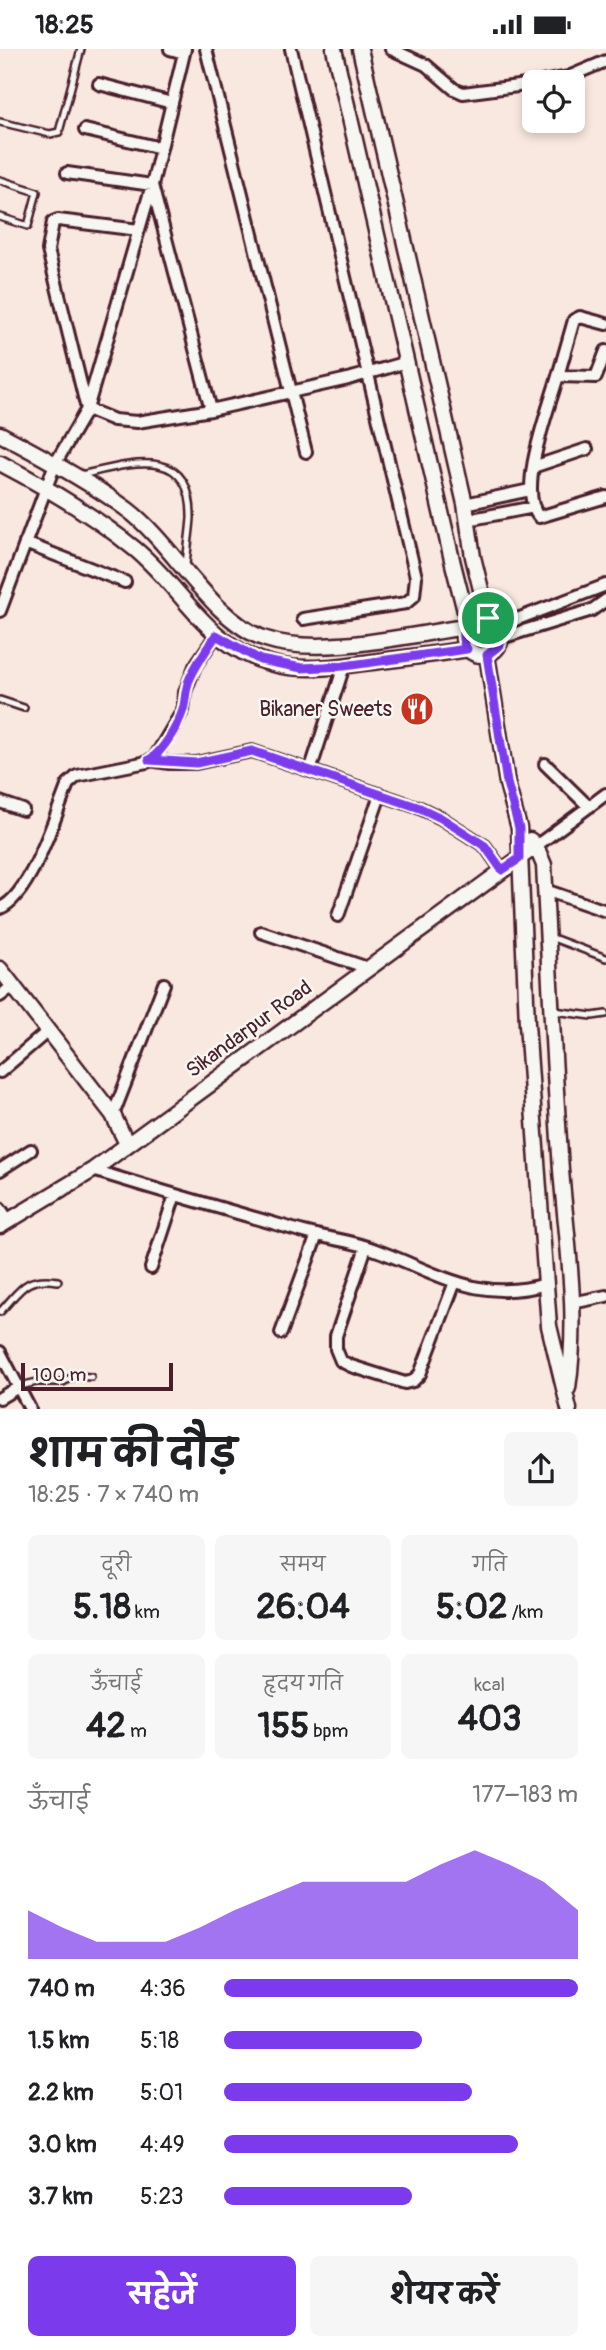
<!DOCTYPE html>
<html lang="hi">
<meta charset="utf-8">
<style>
:root{--surface:#fff;--page:#f6f6f6;--text:#202124;--muted:#757577;--accent:#7c3aed}
body{margin:0;font-family:Pangolin,"Playpen Sans Deva",sans-serif;background:var(--page);color:var(--text);height:100vh;display:flex;flex-direction:column;font-size:26px;white-space:nowrap}
*{box-sizing:border-box;margin:0}
p{font-size:23px;color:var(--muted)}
.icon{flex:none;width:38px;height:38px;fill:none;stroke:currentColor;stroke-width:2;stroke-linecap:round;stroke-linejoin:round}
.map{position:relative;height:1360px;overflow:hidden}
.sheet{display:flex;flex-direction:column;background:var(--surface);flex:1}
.sheet>*{flex:none}
.fabs{position:absolute;left:522px;top:21px;display:grid;gap:14px}
.fabs a{display:grid;place-items:center;width:63px;height:63px;border-radius:10px;background:var(--surface);box-shadow:0 4px 10px #0003;font-size:35px}
.scale{position:absolute;left:21px;bottom:18px;width:152px;box-sizing:border-box;padding-left:7px;border:4px solid #4a1f2b;border-top:0;font-size:19px;line-height:24px;white-space:nowrap;color:#4a1f2b;-webkit-text-stroke:5px #f6f6f2;paint-order:stroke}
.pin{position:absolute;display:grid;place-items:center;width:60px;height:60px;color:#fff;margin:-30px;border:4px solid #fff;border-radius:50%;box-shadow:0 2px 7px #0007}
.round{display:grid;place-items:center;flex:none;width:74px;height:74px;border-radius:10px;background:var(--page)}
.head{display:flex;align-items:center;justify-content:space-between;height:119px;padding:0 28px}
h1{font-size:38px;font-weight:700;line-height:52px}
.figures{display:grid;grid-template-columns:repeat(3,1fr);gap:10px;height:119px;padding:7px 28px}
.figures div{display:grid;align-content:center;border-radius:10px;background:var(--page);text-align:center}
.figures b{font-size:35px;font-weight:700}
.figures small{font-size:19px;font-weight:400}
.figures p{font-size:19px}
.chart{height:196px;padding:14px 28px}
.chart p{display:flex;justify-content:space-between}
.chart svg{width:100%;height:126px;margin-top:7px;fill:var(--accent);opacity:.7}
.primary-button{display:flex;gap:14px;margin-top:auto;padding:14px 28px}
.primary-button a{flex:1;height:80px;border-radius:10px;background:var(--accent);color:#fff;font-size:28px;font-weight:700;line-height:80px;text-align:center}
.primary-button a+a{background:var(--page);color:var(--text)}
ul{padding:0 28px;list-style:none;font-size:23px}
li{display:grid;grid-template-columns:112px 84px 1fr;align-items:center;height:52px}
li i{height:18px;border-radius:9px;background:var(--accent)}
.status{display:flex;justify-content:space-between;align-items:center;height:49px;padding:0 35px;background:var(--surface);direction:ltr}
.status svg{height:19px;fill:currentColor}
.map>svg:first-child{display:block}
</style>
<div class="status"><b>18:25</b><svg viewBox="0 0 49 12"><path d="M0 12V9h3v3zM5 12V6h3v6zM10 12V3h3v9zM15 12V0h3v12zM26 1h20v11H26zM47 4h2v5h-2z"/></svg></div>
<div class="map">
<svg width="606" height="1360" viewBox="0 0 606 1360">
<rect width="100%" height="100%" fill="#f9e8df"/>
<filter id="ink" filterUnits="userSpaceOnUse"><feTurbulence type="fractalNoise" baseFrequency=".0143" numOctaves="2"/><feDisplacementMap in="SourceGraphic" scale="14" xChannelSelector="R" yChannelSelector="G"/><feConvolveMatrix kernelMatrix="1 2 1 2 8 2 1 2 1" color-interpolation-filters="sRGB"/></filter>
<g filter="url(#ink)">
<g fill="none" stroke-linecap="round" stroke-linejoin="round">
<defs>
<path id="lane" d="M 0,73 L 50,85 L 59,83 L 81,0
M 0,131 L 37,143 L 28,177 L 0,168
M 81,426 C 129,415 192,394 191,469 C 190,485 187,501 186,517
M 0,651 L 24,659
M 550,888 L 606,909
M 554,962 L 592,967 L 606,965
M 0,1263 C 21,1241 24,1227 58,1232
M 20,1337 L 37,1333 L 63,1333 L 75,1327 L 91,1328"/>
<path id="street" d="M 170,0 L 184,4
M 206,0 L 306,403
M 291,0 L 416,528 L 414,547 L 406,554 L 303,570
M 391,0 L 426,16 L 454,40 L 463,44 L 534,35
M 542,33 L 568,28 L 606,12
M 99,35 L 172,54
M 85,81 L 161,99
M 67,124 L 152,136 L 211,361
M 139,181 L 58,171 L 53,173 L 48,201 L 87,360 L 114,371 L 137,373 L 211,361 L 348,330 L 407,313
M 606,302 L 596,328 L 558,327 C 549,359 516,442 539,468 L 606,448
M 558,327 L 574,271 L 580,268 L 606,275
M 533,418 L 587,400
M 465,455 L 530,441
M 467,471 L 534,458
M 25,494 L 125,533
M 0,562 L 55,415 L 87,360 L 152,136 L 185,0
M 499,577 L 606,536
M 501,589 L 592,561 L 606,551
M 150,711 L 169,714 L 196,714 L 252,702 L 420,759 L 441,769 L 485,797 L 502,821
M 545,715 L 589,758
M 310,722 L 344,617
M 0,753 L 23,761
M 536,797 L 606,745
M 545,841 L 606,862
M 0,859 C 30,848 56,765 68,735 L 77,727 L 147,713 L 155,708 L 183,661 L 185,643 L 195,617 L 216,586
M 338,867 L 380,746
M 261,883 L 368,919
M 0,947 L 14,936
M 0,1023 L 48,982
M 113,1066 L 164,935
M 0,1121 L 31,1101
M 93,1121 C 163,1143 234,1163 304,1183 C 325,1189 347,1191 367,1198 C 431,1219 474,1256 546,1235
M 0,1159 L 9,1172
M 366,1198 L 336,1287 L 336,1300 L 341,1312 L 351,1317 L 405,1334 L 413,1332 L 420,1325 L 455,1233
M 151,1219 L 175,1146
M 572,1254 L 606,1247
M 281,1284 L 317,1186
M 0,1303 L 30,1360
M 0,1349 L 20,1337"/>
<path id="secondary" d="M 334,0 L 453,515 L 468,574
M 360,0 L 465,455 L 473,508 L 488,569
M 0,385 C 42,407 90,433 128,461 C 173,495 213,573 266,590 C 319,608 409,586 465,578
M 0,414 C 48,439 93,466 135,500 C 187,543 208,603 282,617 C 311,622 343,617 372,613 C 404,609 436,605 468,600
M463 587a19 19 0 1 1 38 0a19 19 0 1 1-38 0Z
M 487,606 L 507,734 L 519,779 L 527,975 L 549,1277 L 569,1360
M 530,791 L 536,797 L 544,816 C 549,918 554,1019 561,1121 C 567,1195 579,1265 568,1339
M 0,920 L 113,1066 L 127,1095
M 0,1177 L 93,1121 L 536,797"/>
</defs>
<!-- lane casing -->
<use href="#lane" stroke="#4a1f2b" stroke-width="10"/>
<!-- street casing -->
<use href="#street" stroke="#4a1f2b" stroke-width="16"/>
<!-- secondary casing -->
<use href="#secondary" stroke="#4a1f2b" stroke-width="19"/>
<!-- lane -->
<use href="#lane" stroke="#f6f6f2" stroke-width="5"/>
<!-- street -->
<use href="#street" stroke="#f6f6f2" stroke-width="10"/>
<!-- secondary -->
<use href="#secondary" stroke="#f6f6f2" stroke-width="14"/>
</g>
</g>
<g fill="none" stroke-linecap="round" stroke-linejoin="round" filter="url(#ink)">
<defs>
<path id="route" d="M 477,568 C 495,567 504,578 500,596 L 487,606 L 507,734 L 519,779 L 519,810 L 502,821 L 485,797 L 441,769 L 420,759 L 252,702 L 196,714 L 149,711 C 163,703 178,676 183,661 C 186,650 185,639 190,629 C 197,614 207,600 216,586 L 260,611 L 302,619 L 344,617 L 467,600 C 459,587 463,575 477,568 Z"/>
</defs>
<!-- route casing -->
<use href="#route" stroke="#fff" stroke-width="14"/>
<!-- route -->
<use href="#route" stroke="#7c3aed" stroke-width="9"/>
</g>
<!-- icons -->
<defs>
<symbol id="restaurant-disc" viewBox="-11 -11 22 22"><circle r="9.5" fill="#c8321e" stroke="#f6f6f2"/><path d="M-5-6h1v4h1v-4h1v4h1v-4h1v5L-1.5 .5V6h-2V.5L-5-1ZM5-6V6H3V1.5H1.5Q1.5-4 5-6Z" fill="#fff"/></symbol>
</defs>
<g fill-rule="evenodd">
<use href="#restaurant-disc" x="398" y="641" width="38" height="38"/>
</g>
<g text-anchor="middle" dominant-baseline="central" stroke-width="5" stroke-linejoin="round" paint-order="stroke">
<!-- poi labels -->
<g font-size="21" fill="#4a1f2b" stroke="#f6f6f2" text-anchor="end">
<text x="392" y="660">Bikaner Sweets</text>
</g>
<!-- street labels -->
<g font-size="21" fill="#4a1f2b" stroke="#f6f6f2">
<text transform="translate(249 980) rotate(-36)">Sikandarpur Road</text>
</g>
</g>
</svg>
<div class="fabs">
<a><svg class="icon" aria-label="locate" viewBox="0 0 24 24"><circle cx="12" cy="12" r="6"/><path d="M12 2v4M12 18v4M2 12h4M18 12h4"/></svg></a>
</div>
<div class="scale">100 m</div>
<div class="pin" style="left:488px;top:569px;background:#1e9e55"><svg class="icon" aria-label="arrive" viewBox="0 0 24 24"><path d="M6 21V4h12l-3 4 3 4H6"/></svg></div>
</div>
<section class="sheet">
<div class="head"><div><h1>शाम की दौड़</h1><p>18:25 · 7 × 740 m</p></div><a class="round"><svg class="icon" aria-label="share" viewBox="0 0 24 24"><path d="M12 15V3M7 8l5-5 5 5M5 13v7h14v-7"/></svg></a></div>
<div class="figures">
<div><p>दूरी</p><b>5.18<small> km</small></b></div>
<div><p>समय</p><b>26:04</b></div>
<div><p>गति</p><b>5:02<small> /km</small></b></div>
</div>
<div class="figures">
<div><p>ऊँचाई</p><b>42<small> m</small></b></div>
<div><p>हृदय गति</p><b>155<small> bpm</small></b></div>
<div><p>kcal</p><b>403</b></div>
</div>
<div class="chart"><p><span>ऊँचाई</span>177–183 m</p>
<svg viewBox="0 0 160 44" preserveAspectRatio="none"><path d="M0 44V27L10 33L20 38L30 38L40 38L50 33L60 27L70 22L80 17L90 17L100 17L110 17L120 11L130 6L140 11L150 17L160 27V44z"/></svg>
</div>
<ul>
<li><b>740 m</b>4:36<i style="width:100%"></i></li>
<li><b>1.5 km</b>5:18<i style="width:56%"></i></li>
<li><b>2.2 km</b>5:01<i style="width:70%"></i></li>
<li><b>3.0 km</b>4:49<i style="width:83%"></i></li>
<li><b>3.7 km</b>5:23<i style="width:53%"></i></li>
</ul>
<div class="primary-button"><a>सहेजें</a><a>शेयर करें</a></div>
</section>
